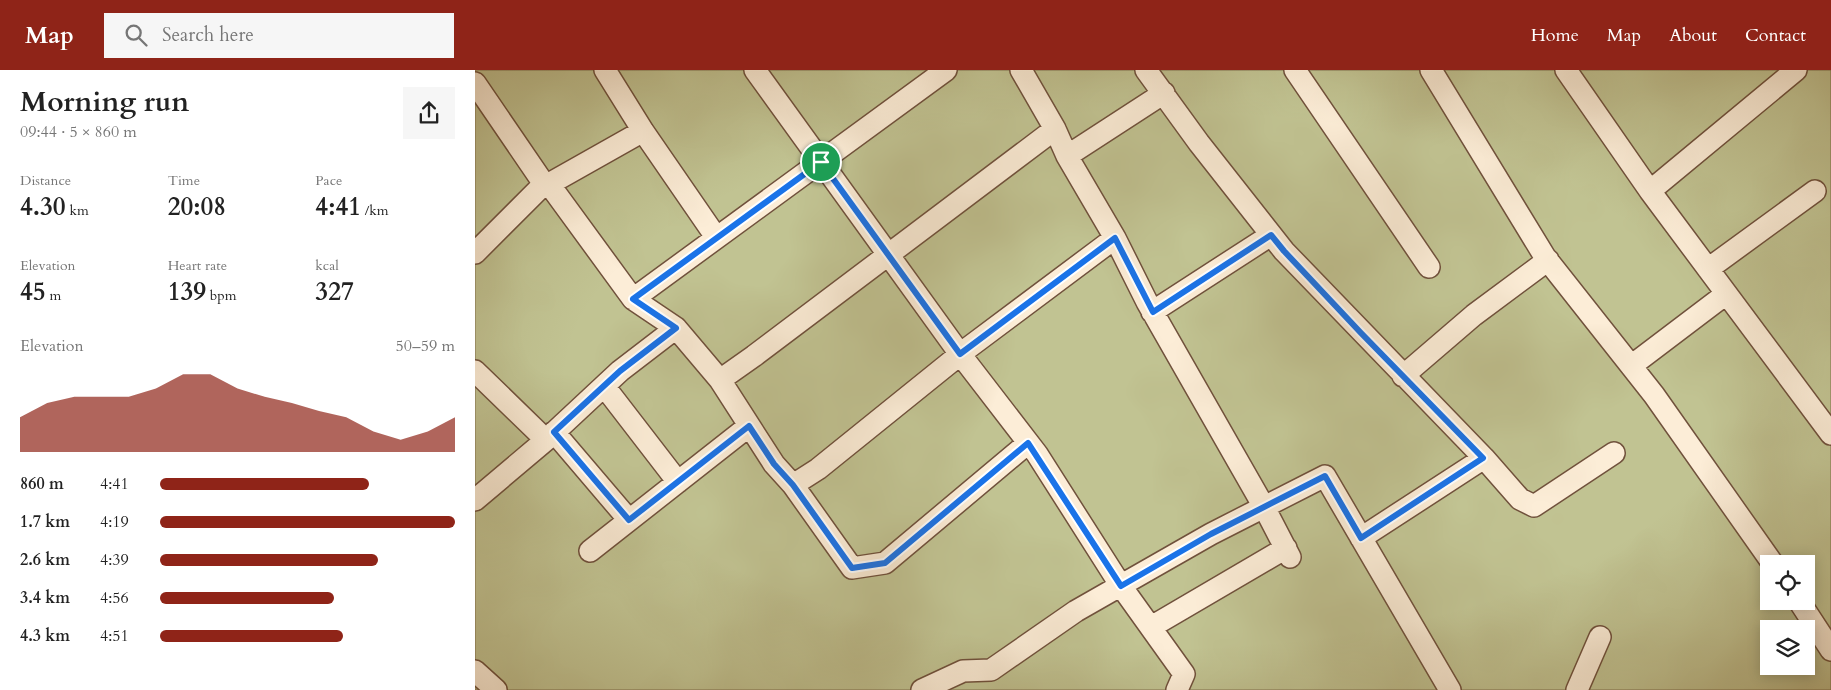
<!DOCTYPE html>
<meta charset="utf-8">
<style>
:root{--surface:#fff;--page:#f6f6f6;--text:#222;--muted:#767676;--accent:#8f2418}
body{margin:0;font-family:Cardo,serif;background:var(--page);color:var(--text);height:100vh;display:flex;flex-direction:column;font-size:19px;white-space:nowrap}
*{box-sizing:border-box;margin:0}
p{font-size:16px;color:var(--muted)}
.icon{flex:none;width:28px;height:28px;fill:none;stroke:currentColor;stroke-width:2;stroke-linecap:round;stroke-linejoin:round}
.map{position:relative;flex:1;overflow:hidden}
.details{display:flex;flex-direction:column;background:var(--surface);width:475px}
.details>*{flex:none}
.tools{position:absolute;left:1285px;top:485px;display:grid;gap:10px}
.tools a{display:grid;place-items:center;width:55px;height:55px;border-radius:0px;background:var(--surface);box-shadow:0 2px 12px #0003;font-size:25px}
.pin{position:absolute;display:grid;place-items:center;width:42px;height:42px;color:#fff;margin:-21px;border:2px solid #fff;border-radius:50%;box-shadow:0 1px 5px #0007}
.round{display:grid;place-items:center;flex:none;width:52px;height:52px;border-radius:0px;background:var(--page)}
.overview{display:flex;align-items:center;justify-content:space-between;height:85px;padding:0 20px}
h1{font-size:28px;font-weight:800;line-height:38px}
.metrics{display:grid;grid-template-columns:repeat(3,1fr);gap:8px;height:85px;padding:5px 20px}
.metrics div{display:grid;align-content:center}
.metrics b{font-size:25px;font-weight:800}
.metrics small{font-size:14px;font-weight:400}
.metrics p{font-size:14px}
.chart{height:140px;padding:10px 20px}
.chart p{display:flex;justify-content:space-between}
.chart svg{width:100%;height:90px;margin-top:5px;fill:var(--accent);opacity:.7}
ul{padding:0 20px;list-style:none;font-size:16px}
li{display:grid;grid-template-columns:80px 60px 1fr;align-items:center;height:38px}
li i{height:12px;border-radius:6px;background:var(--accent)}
header{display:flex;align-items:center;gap:30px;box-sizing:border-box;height:70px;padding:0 25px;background:var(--accent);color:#fff}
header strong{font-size:24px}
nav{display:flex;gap:28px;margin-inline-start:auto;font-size:18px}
.search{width:350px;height:45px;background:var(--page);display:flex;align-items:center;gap:12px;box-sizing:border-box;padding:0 18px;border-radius:0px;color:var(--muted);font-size:19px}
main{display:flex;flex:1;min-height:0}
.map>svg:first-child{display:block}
</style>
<header>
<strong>Map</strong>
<div class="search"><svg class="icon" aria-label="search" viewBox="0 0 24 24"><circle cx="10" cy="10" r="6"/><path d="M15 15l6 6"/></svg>Search here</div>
<nav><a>Home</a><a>Map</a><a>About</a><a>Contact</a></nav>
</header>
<main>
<section class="details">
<div class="overview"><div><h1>Morning run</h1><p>09:44 · 5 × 860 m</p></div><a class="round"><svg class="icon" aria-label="share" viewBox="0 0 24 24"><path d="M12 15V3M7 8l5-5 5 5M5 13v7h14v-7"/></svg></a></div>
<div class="metrics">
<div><p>Distance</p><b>4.30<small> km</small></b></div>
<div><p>Time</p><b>20:08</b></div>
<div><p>Pace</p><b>4:41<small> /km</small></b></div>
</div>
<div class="metrics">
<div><p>Elevation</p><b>45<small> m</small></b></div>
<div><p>Heart rate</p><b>139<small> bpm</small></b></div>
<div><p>kcal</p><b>327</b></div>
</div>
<div class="chart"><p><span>Elevation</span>50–59 m</p>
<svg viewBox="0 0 160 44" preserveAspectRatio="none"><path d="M0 44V27L10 20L20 17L30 17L40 17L50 13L60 6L70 6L80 13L90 17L100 20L110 24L120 27L130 34L140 38L150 34L160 27V44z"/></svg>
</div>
<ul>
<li><b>860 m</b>4:41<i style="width:71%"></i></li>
<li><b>1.7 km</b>4:19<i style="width:100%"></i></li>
<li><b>2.6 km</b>4:39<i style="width:74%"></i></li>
<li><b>3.4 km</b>4:56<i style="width:59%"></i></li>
<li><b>4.3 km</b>4:51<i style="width:62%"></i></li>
</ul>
</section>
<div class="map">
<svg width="1356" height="620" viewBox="0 0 1356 620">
<rect width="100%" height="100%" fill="#fbe3c2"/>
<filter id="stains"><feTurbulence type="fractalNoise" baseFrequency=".004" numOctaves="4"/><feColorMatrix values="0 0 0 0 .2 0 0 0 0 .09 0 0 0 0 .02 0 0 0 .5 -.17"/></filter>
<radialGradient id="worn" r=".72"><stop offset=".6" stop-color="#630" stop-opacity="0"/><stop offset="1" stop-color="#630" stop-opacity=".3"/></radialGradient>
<!-- green -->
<path fill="#c1c392" stroke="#827251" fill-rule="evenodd" d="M 0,0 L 1356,0 L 1356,620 L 0,620 ZM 1294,494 L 1331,494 L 1331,531 L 1294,531 ZM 1294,559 L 1331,559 L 1331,596 L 1294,596 Z"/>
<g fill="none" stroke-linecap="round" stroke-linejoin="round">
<defs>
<path id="minor" d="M 130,0 L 168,61 L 241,167
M 280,0 L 485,284 L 562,384 L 646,516 L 709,604 L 702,620
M 671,0 L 724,73 L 809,181 L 1009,388 L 1045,429 L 1059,436 L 1139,383
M 820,0 L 954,197
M 956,0 L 1070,187 L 1179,325 L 1298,494
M 1091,0 L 1175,121 L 1321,0
M 0,13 L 69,114 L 74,114 L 158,229 L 201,258 L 245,310 L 299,394 L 318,415 L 377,498 L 410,493 L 553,373
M 592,86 L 689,23
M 74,114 L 168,61
M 1175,121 L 1356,364
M 0,183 L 69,114
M 1233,199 L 1340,121
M 158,229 L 471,0
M 677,242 L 796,165
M 1156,296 L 1251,224
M 0,301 L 71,370
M 928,306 L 999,245 L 1073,190
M 245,310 L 279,286 L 580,59
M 129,316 L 203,412
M 79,362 L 154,450
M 318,415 L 343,399 L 493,278 L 640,168
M 0,430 L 71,370 L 145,301 L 201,258
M 886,468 L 1009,388
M 115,481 L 274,356
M 815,487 L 789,437 L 850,406 L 975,620
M 1324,531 L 1356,580
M 676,557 L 811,478
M 0,601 L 21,620
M 447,620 L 488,601 L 516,600 L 601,541 L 736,464 L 789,437 L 672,232 L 640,168 L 592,86 L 580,59 L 546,0
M 1102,620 L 1125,567"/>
</defs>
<!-- minor casing -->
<use href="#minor" stroke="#70513c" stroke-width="24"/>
<!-- minor -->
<use href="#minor" stroke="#fcedd7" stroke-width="21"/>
</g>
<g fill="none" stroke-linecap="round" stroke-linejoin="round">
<defs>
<path id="route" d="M 346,92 L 485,284 L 640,168 L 678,242 L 796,165 L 809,181 L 886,263 L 1008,388 L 886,468 L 850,406 L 736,464 L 646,516 L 553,373 L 410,493 L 377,498 L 318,415 L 299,394 L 274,356 L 154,450 L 79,362 L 145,301 L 201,258 L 158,229 Z"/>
</defs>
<!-- route casing -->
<use href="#route" stroke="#fff" stroke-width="10"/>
<!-- route -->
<use href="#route" stroke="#1a73e8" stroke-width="6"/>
</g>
<rect width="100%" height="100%" filter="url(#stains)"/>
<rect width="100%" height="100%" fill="url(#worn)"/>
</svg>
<div class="tools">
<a><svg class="icon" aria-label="locate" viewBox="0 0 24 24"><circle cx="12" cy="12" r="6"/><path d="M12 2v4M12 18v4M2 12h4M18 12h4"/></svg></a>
<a><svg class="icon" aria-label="layers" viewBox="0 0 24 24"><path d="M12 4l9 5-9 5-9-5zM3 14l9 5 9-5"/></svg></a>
</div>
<div class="pin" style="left:346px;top:92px;background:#1e9e55"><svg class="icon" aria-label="arrive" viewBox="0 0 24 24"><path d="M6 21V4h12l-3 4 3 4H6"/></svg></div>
</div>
</main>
